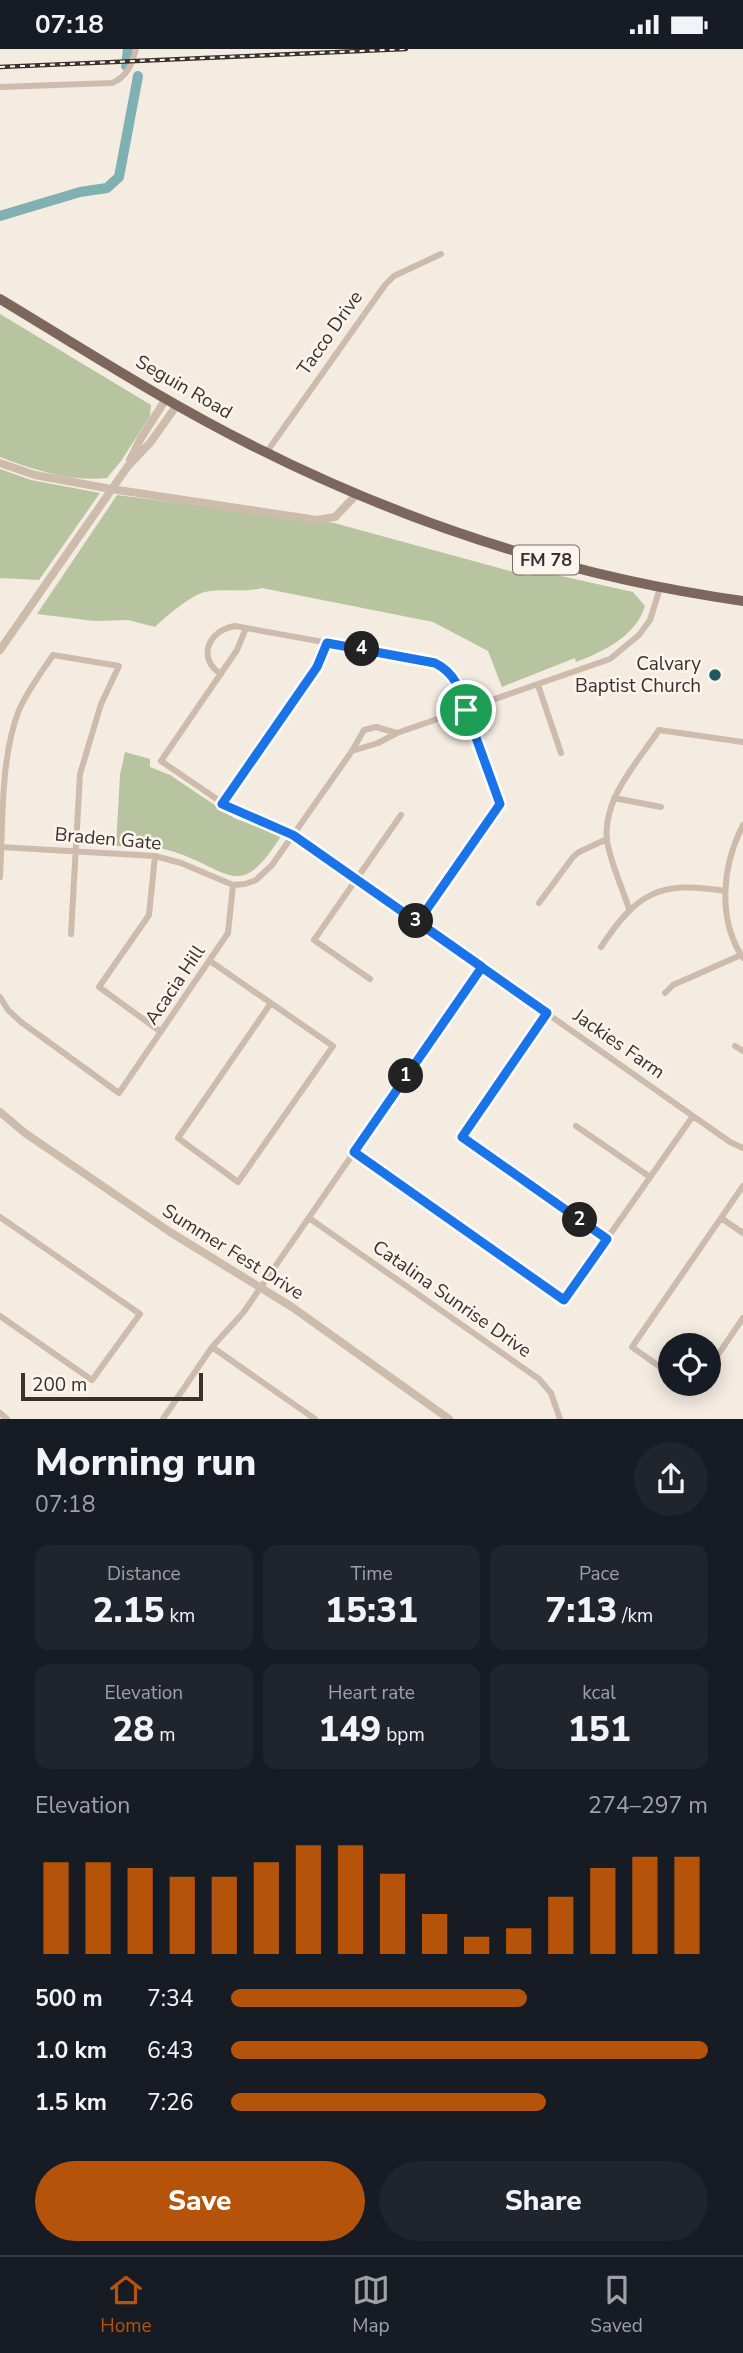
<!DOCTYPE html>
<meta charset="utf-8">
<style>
:root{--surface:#171b24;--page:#20242c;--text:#f1f3f6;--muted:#9ea1a6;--line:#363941;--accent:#b45309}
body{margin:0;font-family:"Nunito Sans",sans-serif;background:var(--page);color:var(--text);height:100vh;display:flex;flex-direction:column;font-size:26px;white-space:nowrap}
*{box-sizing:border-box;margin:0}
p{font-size:23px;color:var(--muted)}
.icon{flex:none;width:38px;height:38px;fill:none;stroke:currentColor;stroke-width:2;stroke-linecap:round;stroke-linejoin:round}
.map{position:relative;height:1370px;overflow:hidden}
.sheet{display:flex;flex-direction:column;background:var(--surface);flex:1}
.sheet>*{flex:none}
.buttons{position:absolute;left:658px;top:1284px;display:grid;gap:14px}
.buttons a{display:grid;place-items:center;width:63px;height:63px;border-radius:50%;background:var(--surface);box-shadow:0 4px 18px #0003;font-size:35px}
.scale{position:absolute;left:21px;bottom:18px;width:182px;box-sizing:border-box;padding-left:7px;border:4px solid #3b302b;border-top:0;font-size:19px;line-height:24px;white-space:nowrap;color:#3b302b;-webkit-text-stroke:5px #fbf5ee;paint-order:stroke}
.pin{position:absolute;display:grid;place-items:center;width:60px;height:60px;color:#fff;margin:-30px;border:4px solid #fff;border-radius:50%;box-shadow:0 2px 7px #0007}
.km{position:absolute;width:35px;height:35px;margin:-18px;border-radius:50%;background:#222;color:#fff;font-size:19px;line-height:35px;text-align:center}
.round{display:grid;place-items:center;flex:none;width:74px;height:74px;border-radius:37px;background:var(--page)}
.summary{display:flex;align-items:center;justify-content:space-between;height:119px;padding:0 35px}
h1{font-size:38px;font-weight:800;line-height:52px}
.figures{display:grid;grid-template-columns:repeat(3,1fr);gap:10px;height:119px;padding:7px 35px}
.figures div{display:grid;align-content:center;border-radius:14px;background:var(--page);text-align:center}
.figures b{font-size:35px;font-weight:800}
.figures small{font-size:19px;font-weight:400}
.figures p{font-size:19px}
.chart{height:196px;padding:14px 35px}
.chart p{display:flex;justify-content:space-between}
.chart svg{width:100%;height:126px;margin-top:7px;stroke:var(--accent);stroke-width:6}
.action{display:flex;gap:14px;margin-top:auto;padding:14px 35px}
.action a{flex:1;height:80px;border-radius:42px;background:var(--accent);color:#fff;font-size:28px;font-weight:800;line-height:80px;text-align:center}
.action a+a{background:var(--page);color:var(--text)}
ul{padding:0 35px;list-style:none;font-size:23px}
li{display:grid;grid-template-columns:112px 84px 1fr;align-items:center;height:52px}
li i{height:18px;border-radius:9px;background:var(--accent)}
.status{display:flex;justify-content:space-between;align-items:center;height:49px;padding:0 35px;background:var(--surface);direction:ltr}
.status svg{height:19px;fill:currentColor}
.dock{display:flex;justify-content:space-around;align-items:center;height:98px;border-top:2px solid var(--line);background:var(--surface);font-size:19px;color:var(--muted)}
.dock a{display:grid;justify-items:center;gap:4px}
.dock .on{color:var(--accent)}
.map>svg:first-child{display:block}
</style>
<div class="status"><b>07:18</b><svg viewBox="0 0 49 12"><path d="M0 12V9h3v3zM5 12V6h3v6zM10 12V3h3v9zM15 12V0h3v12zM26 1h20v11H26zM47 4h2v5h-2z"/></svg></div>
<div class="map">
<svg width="743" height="1370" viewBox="0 0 743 1370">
<rect width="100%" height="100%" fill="#f4ebe1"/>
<!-- green -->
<path fill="#b8c4a0" d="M 0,265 L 151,356 L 150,367 L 121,412 L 107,429 C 69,433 35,421 0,408 Z
M 0,420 L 31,431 L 100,444 L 39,531 L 0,529 Z
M 117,446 L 334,474 L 528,527 L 543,523 L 633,543 L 645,557 C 636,587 603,603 576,613 L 575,609 L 502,638 L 488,602 L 433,573 L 262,539 C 243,544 224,539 205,543 C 193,545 165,568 155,578 L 128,571 L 94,572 L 37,565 Z
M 125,703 L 150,710 L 150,718 L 170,726 L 234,769 L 281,787 C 240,852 232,823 175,803 C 156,797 135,797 116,797 L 120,726 Z"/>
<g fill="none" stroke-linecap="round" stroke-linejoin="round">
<!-- river -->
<path stroke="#7fb0b2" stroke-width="10" d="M 126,17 L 128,0
M 0,167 L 80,143 L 107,139 L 119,128 L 138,27"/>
<!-- minor -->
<path stroke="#cdbbac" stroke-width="6" d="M 0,38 L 112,34 C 127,28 132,15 136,0
M 266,404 L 385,236 L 394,227 L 441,205
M 246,579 L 237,601 L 161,712 L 233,761 L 293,786 L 730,1093 L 743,1099
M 221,625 C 196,609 209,581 235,577 L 423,611 C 441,615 451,622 459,639 L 500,755 L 418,873
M 538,636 L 561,704
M 352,702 L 378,694 L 397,684 L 610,610 L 639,586 L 650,571 L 660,539
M 614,749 L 661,758
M 222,755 L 317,618 L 327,594
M 743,776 C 722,817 717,870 743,909
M 0,798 L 155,807 L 181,814 L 233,836 L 245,835 L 256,831 L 272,816 L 352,702 L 364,681 L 376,678 L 397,684
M 155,807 L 149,866 L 99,938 L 161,983
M 0,828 C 3,776 0,709 19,661 C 28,641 41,624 53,606 L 119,617 L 101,655 L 80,725 L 71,885
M 539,854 L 573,808 L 579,803 L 607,790
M 629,860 C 622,838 611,815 607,792 C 602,750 637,714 659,681 L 743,693
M 601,898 C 637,844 659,831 725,842
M 210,912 L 333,997 L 238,1133 L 178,1089 L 271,954
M 370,930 L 314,891 L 401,766
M 665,944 L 673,936 L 741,906
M 0,948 L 8,961 L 21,973 L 119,1044 L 228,884 L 233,836
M 547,964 L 462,1088 L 607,1190
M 735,997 L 743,1002
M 576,1077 L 650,1128
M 354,1103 L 564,1251 L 693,1067
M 0,1168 L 140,1265 L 92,1331 L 0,1267
M 309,1169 L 539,1330 L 551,1344 L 560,1370
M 721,1169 L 743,1184
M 212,1298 L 315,1370
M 709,1319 L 743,1269
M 670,1325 L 632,1298 L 743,1137
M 685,1335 L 693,1341 L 697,1335
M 0,1364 L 7,1370
M 163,1370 L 212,1298 L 243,1264 L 482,918"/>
<!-- tertiary -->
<path stroke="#cdbbac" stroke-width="8" d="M 130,411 L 141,389 L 166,350
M 0,414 L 35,426 L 111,440 L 317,471 L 335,468 L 357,445
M 0,601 L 128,417 L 150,394 L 177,356
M 0,1063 L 25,1084 L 170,1183 L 292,1258 L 449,1370"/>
<!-- primary -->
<path stroke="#7d675c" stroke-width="10" d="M 0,250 C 83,300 165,353 251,396 C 405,474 572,528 743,552"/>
<defs>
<path id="rail" d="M 0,18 L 406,0"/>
</defs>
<!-- rail casing -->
<use href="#rail" stroke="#3b302b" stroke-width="4.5"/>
<!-- rail -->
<use href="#rail" stroke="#fbf5ee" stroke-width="2" stroke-dasharray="5" stroke-linecap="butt"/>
</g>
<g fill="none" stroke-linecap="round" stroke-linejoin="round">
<defs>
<path id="route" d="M 466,661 L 500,755 L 418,873 L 482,918 L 354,1103 L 564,1251 L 607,1190 L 462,1088 L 547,964 L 293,786 L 222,755 L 317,618 L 327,594 L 435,614 C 455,624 460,640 466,661"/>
</defs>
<!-- route casing -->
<use href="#route" stroke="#fff" stroke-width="14"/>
<!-- route -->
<use href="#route" stroke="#1a73e8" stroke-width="9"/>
</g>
<!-- markers -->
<circle fill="#1f5a5e" stroke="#fbf5ee" stroke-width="2.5" cx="715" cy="626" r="7"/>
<g text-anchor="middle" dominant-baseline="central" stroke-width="5" stroke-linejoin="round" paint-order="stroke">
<!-- shield labels -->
<rect fill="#fbf5ee" stroke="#756b66" stroke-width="2" x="513" y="496.5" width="66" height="29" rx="5"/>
<g font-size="18" font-weight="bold" fill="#3b302b">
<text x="546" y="511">FM 78</text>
</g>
<!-- street labels -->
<g font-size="19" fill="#3b302b" stroke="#fbf5ee">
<text transform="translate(330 284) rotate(-55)">Tacco Drive</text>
<text transform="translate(184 338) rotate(30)">Seguin Road</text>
<text transform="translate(108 790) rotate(5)">Braden Gate</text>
<text transform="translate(175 936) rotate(-56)">Acacia Hill</text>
<text transform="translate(619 995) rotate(35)">Jackies Farm</text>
<text transform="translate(233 1203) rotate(32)">Summer Fest Drive</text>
<text transform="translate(452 1250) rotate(35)">Catalina Sunrise Drive</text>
</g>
<!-- poi labels -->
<g font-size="19" fill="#3b302b" stroke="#fbf5ee" text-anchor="end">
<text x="701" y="615">Calvary<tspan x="701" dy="22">Baptist Church</tspan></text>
</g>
</g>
</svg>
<div class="buttons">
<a><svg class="icon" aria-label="locate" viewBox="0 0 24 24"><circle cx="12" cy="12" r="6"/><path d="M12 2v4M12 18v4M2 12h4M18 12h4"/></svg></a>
</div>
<div class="scale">200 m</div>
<div class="pin" style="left:466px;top:661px;background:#1e9e55"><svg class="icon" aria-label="arrive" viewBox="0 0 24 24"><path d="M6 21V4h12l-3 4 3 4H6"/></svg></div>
<b class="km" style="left:406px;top:1027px">1</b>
<b class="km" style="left:580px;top:1171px">2</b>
<b class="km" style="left:416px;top:872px">3</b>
<b class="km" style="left:362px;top:600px">4</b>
</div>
<section class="sheet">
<div class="summary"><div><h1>Morning run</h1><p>07:18</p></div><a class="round"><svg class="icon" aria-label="share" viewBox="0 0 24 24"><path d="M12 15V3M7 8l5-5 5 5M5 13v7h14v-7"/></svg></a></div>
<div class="figures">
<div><p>Distance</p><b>2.15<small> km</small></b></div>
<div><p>Time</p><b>15:31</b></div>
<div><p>Pace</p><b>7:13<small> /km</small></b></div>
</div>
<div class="figures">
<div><p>Elevation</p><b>28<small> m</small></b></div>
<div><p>Heart rate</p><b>149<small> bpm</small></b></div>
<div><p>kcal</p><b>151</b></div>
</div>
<div class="chart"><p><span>Elevation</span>274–297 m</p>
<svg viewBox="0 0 160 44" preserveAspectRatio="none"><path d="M5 44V12M15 44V12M25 44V14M35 44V17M45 44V17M55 44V12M65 44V6M75 44V6M85 44V16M95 44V30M105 44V38M115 44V35M125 44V24M135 44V14M145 44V10M155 44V10"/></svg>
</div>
<ul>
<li><b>500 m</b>7:34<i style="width:62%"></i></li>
<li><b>1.0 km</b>6:43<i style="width:100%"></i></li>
<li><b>1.5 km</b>7:26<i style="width:66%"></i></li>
</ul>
<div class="action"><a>Save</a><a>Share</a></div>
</section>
<nav class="dock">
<a class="on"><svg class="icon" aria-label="home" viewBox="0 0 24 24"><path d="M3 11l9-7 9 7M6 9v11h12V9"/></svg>Home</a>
<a><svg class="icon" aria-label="map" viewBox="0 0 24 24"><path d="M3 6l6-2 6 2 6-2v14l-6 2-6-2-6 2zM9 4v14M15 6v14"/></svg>Map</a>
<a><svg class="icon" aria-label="saved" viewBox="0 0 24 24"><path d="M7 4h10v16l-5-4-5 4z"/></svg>Saved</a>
</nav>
